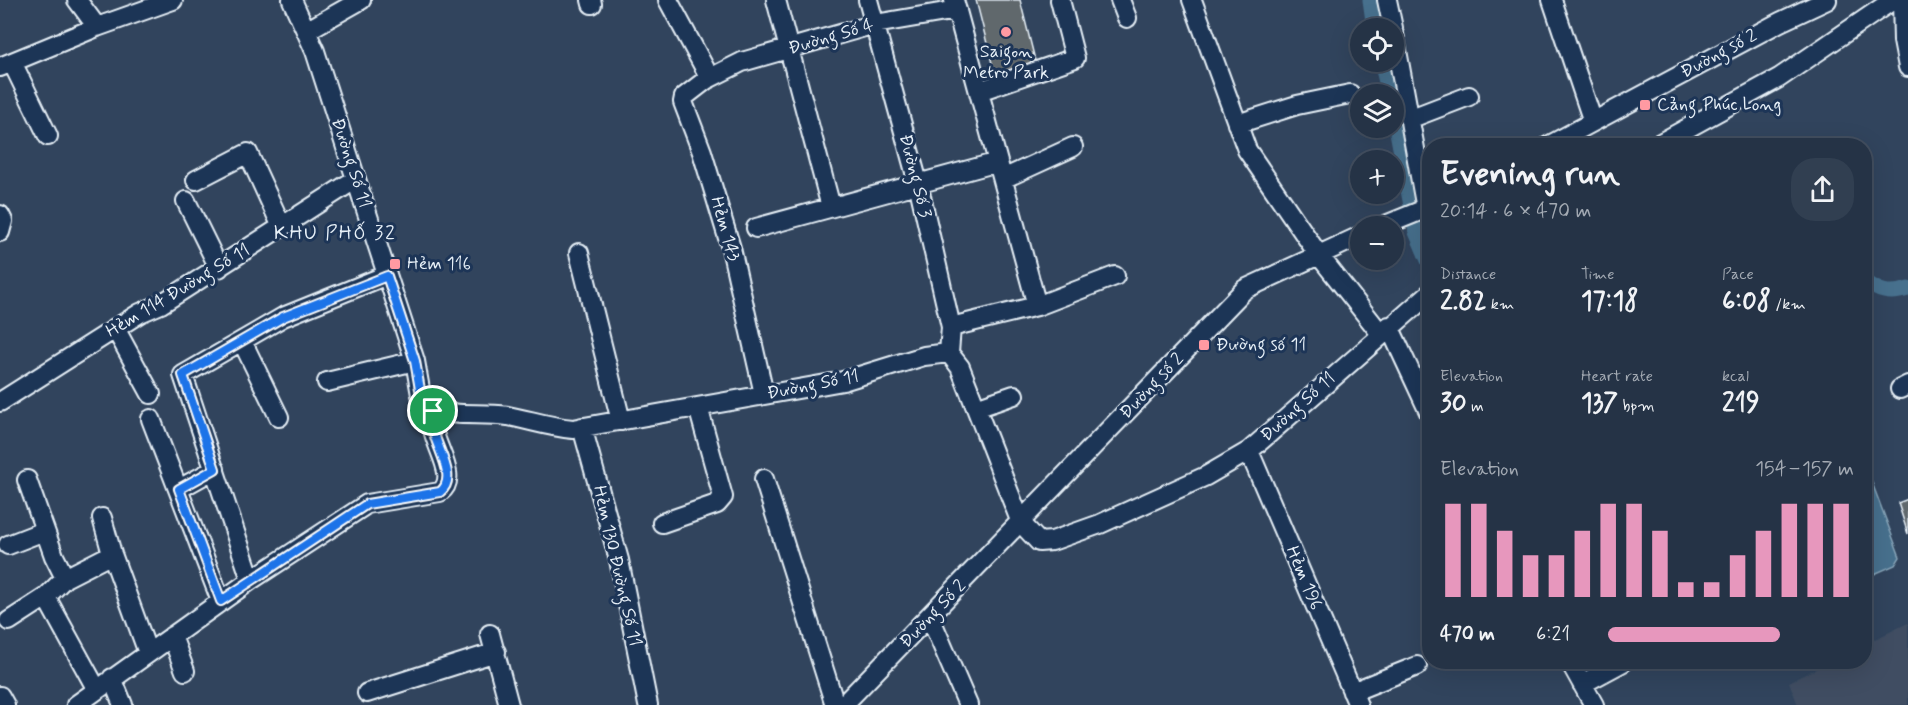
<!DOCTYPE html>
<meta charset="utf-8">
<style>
:root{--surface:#253346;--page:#313f51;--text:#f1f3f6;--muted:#a3aab3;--line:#424e5f;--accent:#e797bd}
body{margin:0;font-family:Mynerve,sans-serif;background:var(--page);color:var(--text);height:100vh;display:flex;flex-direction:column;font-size:22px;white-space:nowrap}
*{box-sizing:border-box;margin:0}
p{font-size:20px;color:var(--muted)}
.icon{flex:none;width:33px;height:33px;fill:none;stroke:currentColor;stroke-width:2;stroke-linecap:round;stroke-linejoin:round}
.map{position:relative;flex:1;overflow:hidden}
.sheet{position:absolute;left:1422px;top:138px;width:450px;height:531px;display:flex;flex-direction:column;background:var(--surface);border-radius:24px;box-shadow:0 6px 24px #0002,0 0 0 2px var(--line)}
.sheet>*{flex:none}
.controls{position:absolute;left:1350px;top:18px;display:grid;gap:12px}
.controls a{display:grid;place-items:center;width:54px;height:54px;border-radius:50%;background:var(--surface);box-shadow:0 6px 24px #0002,0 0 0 2px var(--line);font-size:30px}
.pin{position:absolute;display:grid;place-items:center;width:51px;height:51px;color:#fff;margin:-26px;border:3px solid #fff;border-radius:50%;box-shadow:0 2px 6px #0007}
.round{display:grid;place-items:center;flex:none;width:63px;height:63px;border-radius:24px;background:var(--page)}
.overview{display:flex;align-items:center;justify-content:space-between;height:102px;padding:0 18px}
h1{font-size:33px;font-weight:700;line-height:45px}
.metrics{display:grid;grid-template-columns:repeat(3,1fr);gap:9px;height:102px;padding:6px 18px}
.metrics div{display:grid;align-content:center}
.metrics b{font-size:26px;font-weight:700}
.metrics small{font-size:16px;font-weight:400}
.metrics p{font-size:16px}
.chart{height:168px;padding:12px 18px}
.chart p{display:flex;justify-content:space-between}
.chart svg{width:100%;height:108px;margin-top:6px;stroke:var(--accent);stroke-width:6}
ul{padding:0 18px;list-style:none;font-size:20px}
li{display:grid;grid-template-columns:96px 72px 1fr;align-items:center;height:45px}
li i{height:15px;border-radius:8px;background:var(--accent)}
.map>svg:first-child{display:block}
</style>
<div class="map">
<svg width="1908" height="705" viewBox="0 0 1908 705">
<rect width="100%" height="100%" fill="#31445d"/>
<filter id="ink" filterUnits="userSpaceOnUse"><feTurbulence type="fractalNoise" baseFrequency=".0167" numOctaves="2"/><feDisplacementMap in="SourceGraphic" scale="12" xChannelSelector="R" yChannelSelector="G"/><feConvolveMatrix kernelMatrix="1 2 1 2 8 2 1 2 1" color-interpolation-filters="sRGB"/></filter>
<g filter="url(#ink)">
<!-- built -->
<path fill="#3f4e62" d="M 1908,623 L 1908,705 L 1798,705 L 1789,682 L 1830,662 L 1864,662 L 1865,644 Z"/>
<!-- water -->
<path fill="#46708d" stroke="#87a4b8" stroke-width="1.5" d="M 1868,472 L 1900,557 L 1895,565 L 1865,578 L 1864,473 Z"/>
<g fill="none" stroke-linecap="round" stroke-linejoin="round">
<!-- canal -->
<path stroke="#46708d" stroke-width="15" d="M 1370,0 L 1374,28
M 1381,62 L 1389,94
M 1394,116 L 1416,232 L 1430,265
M 1864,280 C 1878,292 1890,295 1908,289"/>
</g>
<!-- building -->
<path fill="#61676c" stroke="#e8f1f8" stroke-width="1.5" d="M 976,0 L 1020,0 L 1036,64 L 995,75 Z
M 1908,499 L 1908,534 L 1898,503 Z"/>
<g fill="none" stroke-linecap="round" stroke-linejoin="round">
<defs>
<path id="minor" d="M 77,0 L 97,27
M 292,0 L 315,51 L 356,179 L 415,361 L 421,395 L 433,411 C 458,416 483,413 508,416 C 530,420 549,427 573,429 L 843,381 L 924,356 L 949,353
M 591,0 L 592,4
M 668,0 L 710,78
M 776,0 L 831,207
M 868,0 L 918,183 L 951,327 L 949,353
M 954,0 L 1037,306
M 1120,0 L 1127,18
M 1192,0 L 1247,150 L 1318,254 L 1381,334
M 1387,0 L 1393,28
M 1552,0 L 1593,122
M 1902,0 L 1903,41 L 1908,67
M 306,31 L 361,0
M 1394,34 L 1426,209
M 12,62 L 48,136
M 0,67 L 97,27 L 173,0
M 979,91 L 1075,58 L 1060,0
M 1409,119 L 1469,96
M 1237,124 L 1297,105 L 1350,94
M 1548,146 L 1780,22 L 1827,0
M 1655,146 L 1779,78 L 1893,0
M 1003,179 L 1073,147
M 196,180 L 248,153 L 282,227
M 186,201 L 219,268
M 0,215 L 3,221 L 0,232
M 1383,226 L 1430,207
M 756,228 L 998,162
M 579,253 L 621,421
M 1389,326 L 1430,414
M 951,327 L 1037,306 L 1115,276
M 115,328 L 151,394
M 242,341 L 279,417
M 949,353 L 960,367 L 1021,523 L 1039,542 L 1052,541 L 1100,524 L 1206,476 L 1249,451 L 1430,293
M 327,382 L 415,361
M 1900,389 L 1908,385
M 764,394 L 731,248 L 702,152 L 683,102 L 684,97 L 706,80 L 742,62 L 875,24 L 957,10
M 0,402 L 140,313 L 161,304 L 356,179
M 976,408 L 1014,395
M 151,419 L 221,601
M 582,427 L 619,560 L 648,705
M 1249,451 L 1358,705
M 764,479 L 835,705
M 27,480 L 54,556 L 65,578
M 179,489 L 215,469
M 102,518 L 112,554 L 148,653
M 662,523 L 717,504 L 723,497 L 698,407
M 8,545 L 44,531
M 251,580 L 183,375 L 283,317 L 387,275
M 930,617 L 968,705
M 9,621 L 46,597
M 490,634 L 509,705
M 172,636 L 185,671
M 1570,662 L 1594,705
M 112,678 L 123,705
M 1582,684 L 1623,662
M 97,690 L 46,597 L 65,578 L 112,554
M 1352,692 L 1417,666
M 367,693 L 496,652
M 0,696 L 5,705
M 76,705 L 251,580 L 367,504 L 440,492 C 463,475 424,436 433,411
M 843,705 L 1245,289 L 1360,236"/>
</defs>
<!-- minor casing -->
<use href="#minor" stroke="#e8f1f8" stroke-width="22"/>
<!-- minor -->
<use href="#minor" stroke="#1d3557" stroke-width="18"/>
</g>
</g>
<g fill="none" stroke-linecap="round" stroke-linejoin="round" filter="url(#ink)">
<defs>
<path id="route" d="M 387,276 L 415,361 L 421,395 L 433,411 C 424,436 463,475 440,492 L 367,504 L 221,601 L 179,489 L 215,469 L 183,375 L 283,317 Z"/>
</defs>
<!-- route casing -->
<use href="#route" stroke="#fff" stroke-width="12"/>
<!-- route -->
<use href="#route" stroke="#1a73e8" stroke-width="8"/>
</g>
<!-- markers -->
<g fill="#ff9aa2" stroke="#1d3557" stroke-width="2">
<circle cx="1006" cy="32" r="6"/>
<rect x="1639" y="99" width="12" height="12" rx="3"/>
<rect x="389" y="258" width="12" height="12" rx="3"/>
<rect x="1198" y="339" width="12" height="12" rx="3"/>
</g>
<g text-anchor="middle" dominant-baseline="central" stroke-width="6" stroke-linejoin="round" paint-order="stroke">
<!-- street labels -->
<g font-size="18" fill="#e8f1f8" stroke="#1d3557">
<text transform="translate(831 37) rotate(-16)">Đường Số 4</text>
<text transform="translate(1719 54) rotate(-28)">Đường số 2</text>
<text transform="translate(351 163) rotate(72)">Đường Số 11</text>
<text transform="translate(915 176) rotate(76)">Đường Số 3</text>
<text transform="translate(725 229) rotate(74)">Hẻm 143</text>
<text transform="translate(178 291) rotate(-31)">Hẻm 114 Đường Số 11</text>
<text transform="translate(813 385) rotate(-11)">Đường Số 11</text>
<text transform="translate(1152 386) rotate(-46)">Đường số 2</text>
<text transform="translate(1298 407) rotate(-42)">Đường Số 11</text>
<text transform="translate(617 566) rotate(77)">Hẻm 130 Đường Số 11</text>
<text transform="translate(1304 578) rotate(67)">Hẻm 196</text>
<text transform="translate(933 614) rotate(-46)">Đường Số 2</text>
</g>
<!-- poi labels -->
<g font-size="18" fill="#e8f1f8" stroke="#1d3557" text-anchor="start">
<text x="1006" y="52" text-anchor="middle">Saigon<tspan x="1006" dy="21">Metro Park</tspan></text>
<text x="1657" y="105">Cảng Phúc Long</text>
<text x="407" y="264">Hẻm 116</text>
<text x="1216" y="345">Đường số 11</text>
</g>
<!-- neighbourhood labels -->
<g font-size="20" letter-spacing="1.5" fill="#e8f1f8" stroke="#1d3557">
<text x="335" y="233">KHU PHỐ 32</text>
</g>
</g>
</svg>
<div class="controls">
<a><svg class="icon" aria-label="locate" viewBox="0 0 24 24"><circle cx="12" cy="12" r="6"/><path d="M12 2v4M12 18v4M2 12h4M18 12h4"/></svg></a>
<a><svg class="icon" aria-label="layers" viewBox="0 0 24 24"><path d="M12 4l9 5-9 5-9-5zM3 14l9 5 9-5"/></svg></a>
<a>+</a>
<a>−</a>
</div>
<div class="pin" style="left:433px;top:411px;background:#1e9e55"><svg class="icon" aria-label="arrive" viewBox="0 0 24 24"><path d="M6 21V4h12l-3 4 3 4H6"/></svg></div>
<section class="sheet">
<div class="overview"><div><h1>Evening run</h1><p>20:14 · 6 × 470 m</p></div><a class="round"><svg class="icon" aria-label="share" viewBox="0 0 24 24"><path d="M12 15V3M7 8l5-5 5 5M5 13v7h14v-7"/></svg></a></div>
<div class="metrics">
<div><p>Distance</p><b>2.82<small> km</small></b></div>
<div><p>Time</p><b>17:18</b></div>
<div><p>Pace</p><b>6:08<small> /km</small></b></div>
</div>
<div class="metrics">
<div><p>Elevation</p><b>30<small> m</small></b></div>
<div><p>Heart rate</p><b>137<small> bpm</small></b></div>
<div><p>kcal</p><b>219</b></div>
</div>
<div class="chart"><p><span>Elevation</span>154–157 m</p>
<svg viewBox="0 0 160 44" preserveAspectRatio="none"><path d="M5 44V6M15 44V6M25 44V17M35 44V27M45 44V27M55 44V17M65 44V6M75 44V6M85 44V17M95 44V38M105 44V38M115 44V27M125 44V17M135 44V6M145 44V6M155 44V6"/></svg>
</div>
<ul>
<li><b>470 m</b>6:21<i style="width:70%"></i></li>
</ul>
</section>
</div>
